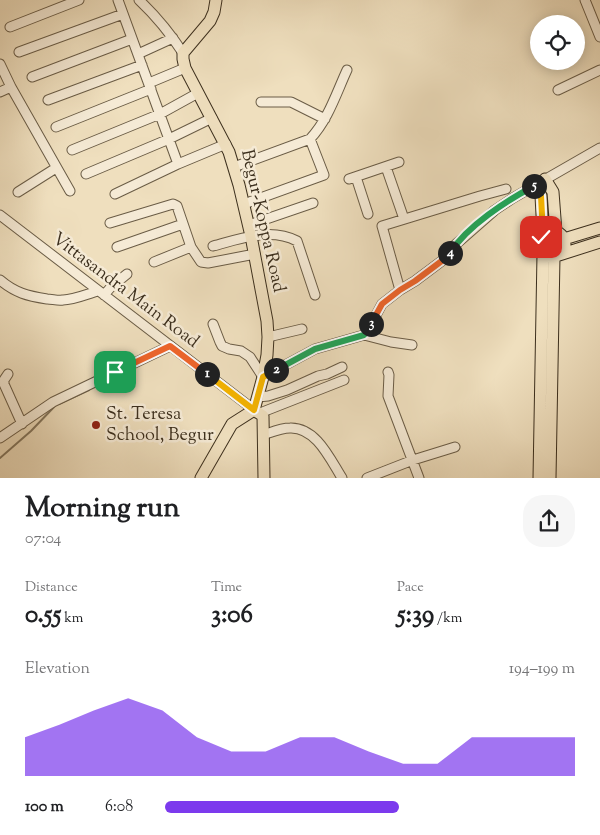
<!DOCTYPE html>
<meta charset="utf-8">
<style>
:root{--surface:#fff;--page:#f6f6f6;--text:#202124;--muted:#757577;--accent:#7c3aed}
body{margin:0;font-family:"Sorts Mill Goudy",serif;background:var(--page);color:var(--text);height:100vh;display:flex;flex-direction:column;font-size:19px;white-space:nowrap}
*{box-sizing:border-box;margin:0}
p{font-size:16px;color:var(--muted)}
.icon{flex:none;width:28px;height:28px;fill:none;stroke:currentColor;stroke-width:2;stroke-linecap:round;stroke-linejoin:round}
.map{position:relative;height:478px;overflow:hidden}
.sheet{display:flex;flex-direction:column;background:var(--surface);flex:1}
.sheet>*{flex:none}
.fabs{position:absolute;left:530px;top:15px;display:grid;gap:10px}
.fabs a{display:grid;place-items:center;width:55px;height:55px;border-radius:50%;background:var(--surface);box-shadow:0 2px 12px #0003;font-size:25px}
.pin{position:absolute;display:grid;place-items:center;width:42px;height:42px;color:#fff;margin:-21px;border-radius:10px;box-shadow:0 2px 8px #0006}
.km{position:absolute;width:25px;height:25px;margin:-12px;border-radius:50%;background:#222;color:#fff;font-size:14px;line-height:25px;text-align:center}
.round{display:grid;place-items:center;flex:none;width:52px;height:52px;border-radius:20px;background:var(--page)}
.headline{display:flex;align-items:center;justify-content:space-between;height:85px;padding:0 25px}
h1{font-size:28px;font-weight:700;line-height:38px}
.stats{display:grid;grid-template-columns:repeat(3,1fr);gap:8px;height:85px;padding:5px 25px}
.stats div{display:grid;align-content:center}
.stats b{font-size:25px;font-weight:700}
.stats small{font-size:14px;font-weight:400}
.stats p{font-size:14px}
.chart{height:140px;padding:10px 25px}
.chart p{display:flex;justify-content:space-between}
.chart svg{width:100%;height:90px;margin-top:5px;fill:var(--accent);opacity:.7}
ul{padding:0 25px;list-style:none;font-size:16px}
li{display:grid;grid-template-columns:80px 60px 1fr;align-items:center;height:38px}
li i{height:12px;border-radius:6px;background:var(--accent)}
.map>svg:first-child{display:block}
</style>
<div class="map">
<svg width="600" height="478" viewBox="0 0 600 478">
<rect width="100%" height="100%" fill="#efdfbe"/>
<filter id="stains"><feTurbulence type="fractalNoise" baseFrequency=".004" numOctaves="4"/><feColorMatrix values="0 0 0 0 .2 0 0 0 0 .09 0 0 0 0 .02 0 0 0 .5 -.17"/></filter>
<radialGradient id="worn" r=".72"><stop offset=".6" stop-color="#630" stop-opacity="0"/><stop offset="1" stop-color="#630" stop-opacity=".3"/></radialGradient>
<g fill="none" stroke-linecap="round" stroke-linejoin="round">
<!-- stream -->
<path stroke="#83765e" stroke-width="2" d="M 59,404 L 89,390
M 0,458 L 31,431 L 55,406"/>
<defs>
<path id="minor" d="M 118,0 L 178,164
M 139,0 C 156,16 170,33 183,53
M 585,0 L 600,37
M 10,27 L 79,0
M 19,52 L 123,14
M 138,54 L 173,38
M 0,64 L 11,87
M 32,77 L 132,39
M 149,83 L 185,68
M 558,90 L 600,70
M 0,92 L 11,87 L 70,191
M 48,100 L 142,65
M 261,102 L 291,102 L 325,119
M 56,127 L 151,89
M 72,150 L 160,114 L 198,93
M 234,167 L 310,139 C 328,120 336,94 347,70
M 386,167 L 404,219
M 86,174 L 169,139 L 212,118
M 356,177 L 368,214
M 349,179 L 399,162
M 18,192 L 56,168
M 115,194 L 178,164 L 226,144
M 244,204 L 324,175 L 310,139
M 0,215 L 254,410
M 110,223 L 173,204 L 177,206 L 191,247 L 201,262 L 208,263 L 255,254
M 249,225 L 313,203
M 213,246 C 240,239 270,227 297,241 L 315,295
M 117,247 L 183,224
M 154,262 L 191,247
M 0,280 C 15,293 28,296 47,299 C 52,299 58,301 63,300 C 74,300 87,294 98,291
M 400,290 L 382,226 L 480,196 L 506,189
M 104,295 L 111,287 L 127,274
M 213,324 L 220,342 L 222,346 L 229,349 L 241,351 L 250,357 L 263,377 L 315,349 L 364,335 L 367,332 L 382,304 L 400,290 L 415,281 L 447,257 L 455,245 L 495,210 L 513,198 L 600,148
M 364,335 L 391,342 L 412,345
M 268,337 L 302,329
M 388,372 L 389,375 L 388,396 L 419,478
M 8,374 L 4,380 L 4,384 L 22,424
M 258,397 L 268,396 L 287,390 L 318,376 L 327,374 L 342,367
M 260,413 L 344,380
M 263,435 C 272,432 281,428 290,428 C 316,427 330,459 342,478
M 0,438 L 53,402 L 170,346
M 367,478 L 413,460 L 455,447"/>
<path id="major" d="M 216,0 L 214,12 L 210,21 L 183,53 L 183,59 L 185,68 L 229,152 L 239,185 L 251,236 L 267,321 L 268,337 L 267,355 L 263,377 L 254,410
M 545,179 L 553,192 L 556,232
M 535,185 L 541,196 L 543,234
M539 244a13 13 0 1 1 26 0a13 13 0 1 1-26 0Z
M 564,239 L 600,228
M 559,255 L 600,242
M 254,410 L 263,416 L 264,478
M 201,478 L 232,424 L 254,410
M 539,478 L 543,254
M 550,478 L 554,257"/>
</defs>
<!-- minor casing -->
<use href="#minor" stroke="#6a5c46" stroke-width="11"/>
<!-- major casing -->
<use href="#major" stroke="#3d301e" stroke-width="13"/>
<!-- minor -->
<use href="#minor" stroke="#f5ead5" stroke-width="9"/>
<!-- major -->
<use href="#major" stroke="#efdfbe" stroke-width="11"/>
</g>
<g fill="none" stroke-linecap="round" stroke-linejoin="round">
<defs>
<path id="split-1" d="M 115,372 L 170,346 L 207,374"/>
<path id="split-2" d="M 207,374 L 254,410 L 263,377 L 276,370"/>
<path id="split-3" d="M 276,370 L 315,349 L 364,335 L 367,332 L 371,324"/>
<path id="split-4" d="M 371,324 L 382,304 L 400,290 L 415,281 L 447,257 L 450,253"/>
<path id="split-5" d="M 450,253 C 467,226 506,201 534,186"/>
<path id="split-6" d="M 534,186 L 534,185 L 541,196 L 543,234 L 541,237"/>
</defs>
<!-- split-1 casing -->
<use href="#split-1" stroke="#fff" stroke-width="10"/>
<!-- split-2 casing -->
<use href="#split-2" stroke="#fff" stroke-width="10"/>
<!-- split-3 casing -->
<use href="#split-3" stroke="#fff" stroke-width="10"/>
<!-- split-4 casing -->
<use href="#split-4" stroke="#fff" stroke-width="10"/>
<!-- split-5 casing -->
<use href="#split-5" stroke="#fff" stroke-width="10"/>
<!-- split-6 casing -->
<use href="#split-6" stroke="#fff" stroke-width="10"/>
<!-- split-1 -->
<use href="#split-1" stroke="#f0652b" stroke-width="6"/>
<!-- split-2 -->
<use href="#split-2" stroke="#f5b400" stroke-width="6"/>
<!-- split-3 -->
<use href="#split-3" stroke="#22a559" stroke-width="6"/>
<!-- split-4 -->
<use href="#split-4" stroke="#f0652b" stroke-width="6"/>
<!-- split-5 -->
<use href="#split-5" stroke="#22a559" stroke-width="6"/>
<!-- split-6 -->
<use href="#split-6" stroke="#f5b400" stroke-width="6"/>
</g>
<!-- markers -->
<circle fill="#8f2418" stroke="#f5ead5" stroke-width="2" cx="96" cy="425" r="5"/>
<g text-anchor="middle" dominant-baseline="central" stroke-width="5" stroke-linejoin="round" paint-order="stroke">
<!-- street labels -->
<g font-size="18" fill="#3d301e" stroke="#f5ead5">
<text transform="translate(262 221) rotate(77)">Begur-Koppa Road</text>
<text transform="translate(125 291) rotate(37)">Vittasandra Main Road</text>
</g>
<!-- poi labels -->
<g font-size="18" fill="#3d301e" stroke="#f5ead5" text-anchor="start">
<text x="106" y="415">St. Teresa<tspan x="106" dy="21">School, Begur</tspan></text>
</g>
</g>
<rect width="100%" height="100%" filter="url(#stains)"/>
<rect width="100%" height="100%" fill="url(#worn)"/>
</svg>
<div class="fabs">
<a><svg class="icon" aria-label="locate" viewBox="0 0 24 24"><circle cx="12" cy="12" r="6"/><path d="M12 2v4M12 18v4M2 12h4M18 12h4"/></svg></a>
</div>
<div class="pin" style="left:115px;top:372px;background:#1e9e55"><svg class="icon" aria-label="arrive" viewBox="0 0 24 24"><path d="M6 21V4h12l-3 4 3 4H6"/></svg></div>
<div class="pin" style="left:541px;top:237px;background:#d93025"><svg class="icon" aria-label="check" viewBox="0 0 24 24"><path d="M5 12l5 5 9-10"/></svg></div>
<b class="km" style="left:207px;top:374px">1</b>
<b class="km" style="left:276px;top:370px">2</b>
<b class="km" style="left:371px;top:324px">3</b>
<b class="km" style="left:450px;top:253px">4</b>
<b class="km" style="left:534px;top:186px">5</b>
</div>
<section class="sheet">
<div class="headline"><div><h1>Morning run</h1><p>07:04</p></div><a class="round"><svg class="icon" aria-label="share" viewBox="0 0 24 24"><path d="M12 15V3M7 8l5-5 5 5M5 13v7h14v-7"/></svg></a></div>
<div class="stats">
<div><p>Distance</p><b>0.55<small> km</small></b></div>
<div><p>Time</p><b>3:06</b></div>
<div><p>Pace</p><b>5:39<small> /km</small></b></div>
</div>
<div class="chart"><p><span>Elevation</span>194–199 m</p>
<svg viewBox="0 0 160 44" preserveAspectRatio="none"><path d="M0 44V25L10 19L20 12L30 6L40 12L50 25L60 32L70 32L80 25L90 25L100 32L110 38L120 38L130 25L140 25L150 25L160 25V44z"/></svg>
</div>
<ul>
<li><b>100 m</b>6:08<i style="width:57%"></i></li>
</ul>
</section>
